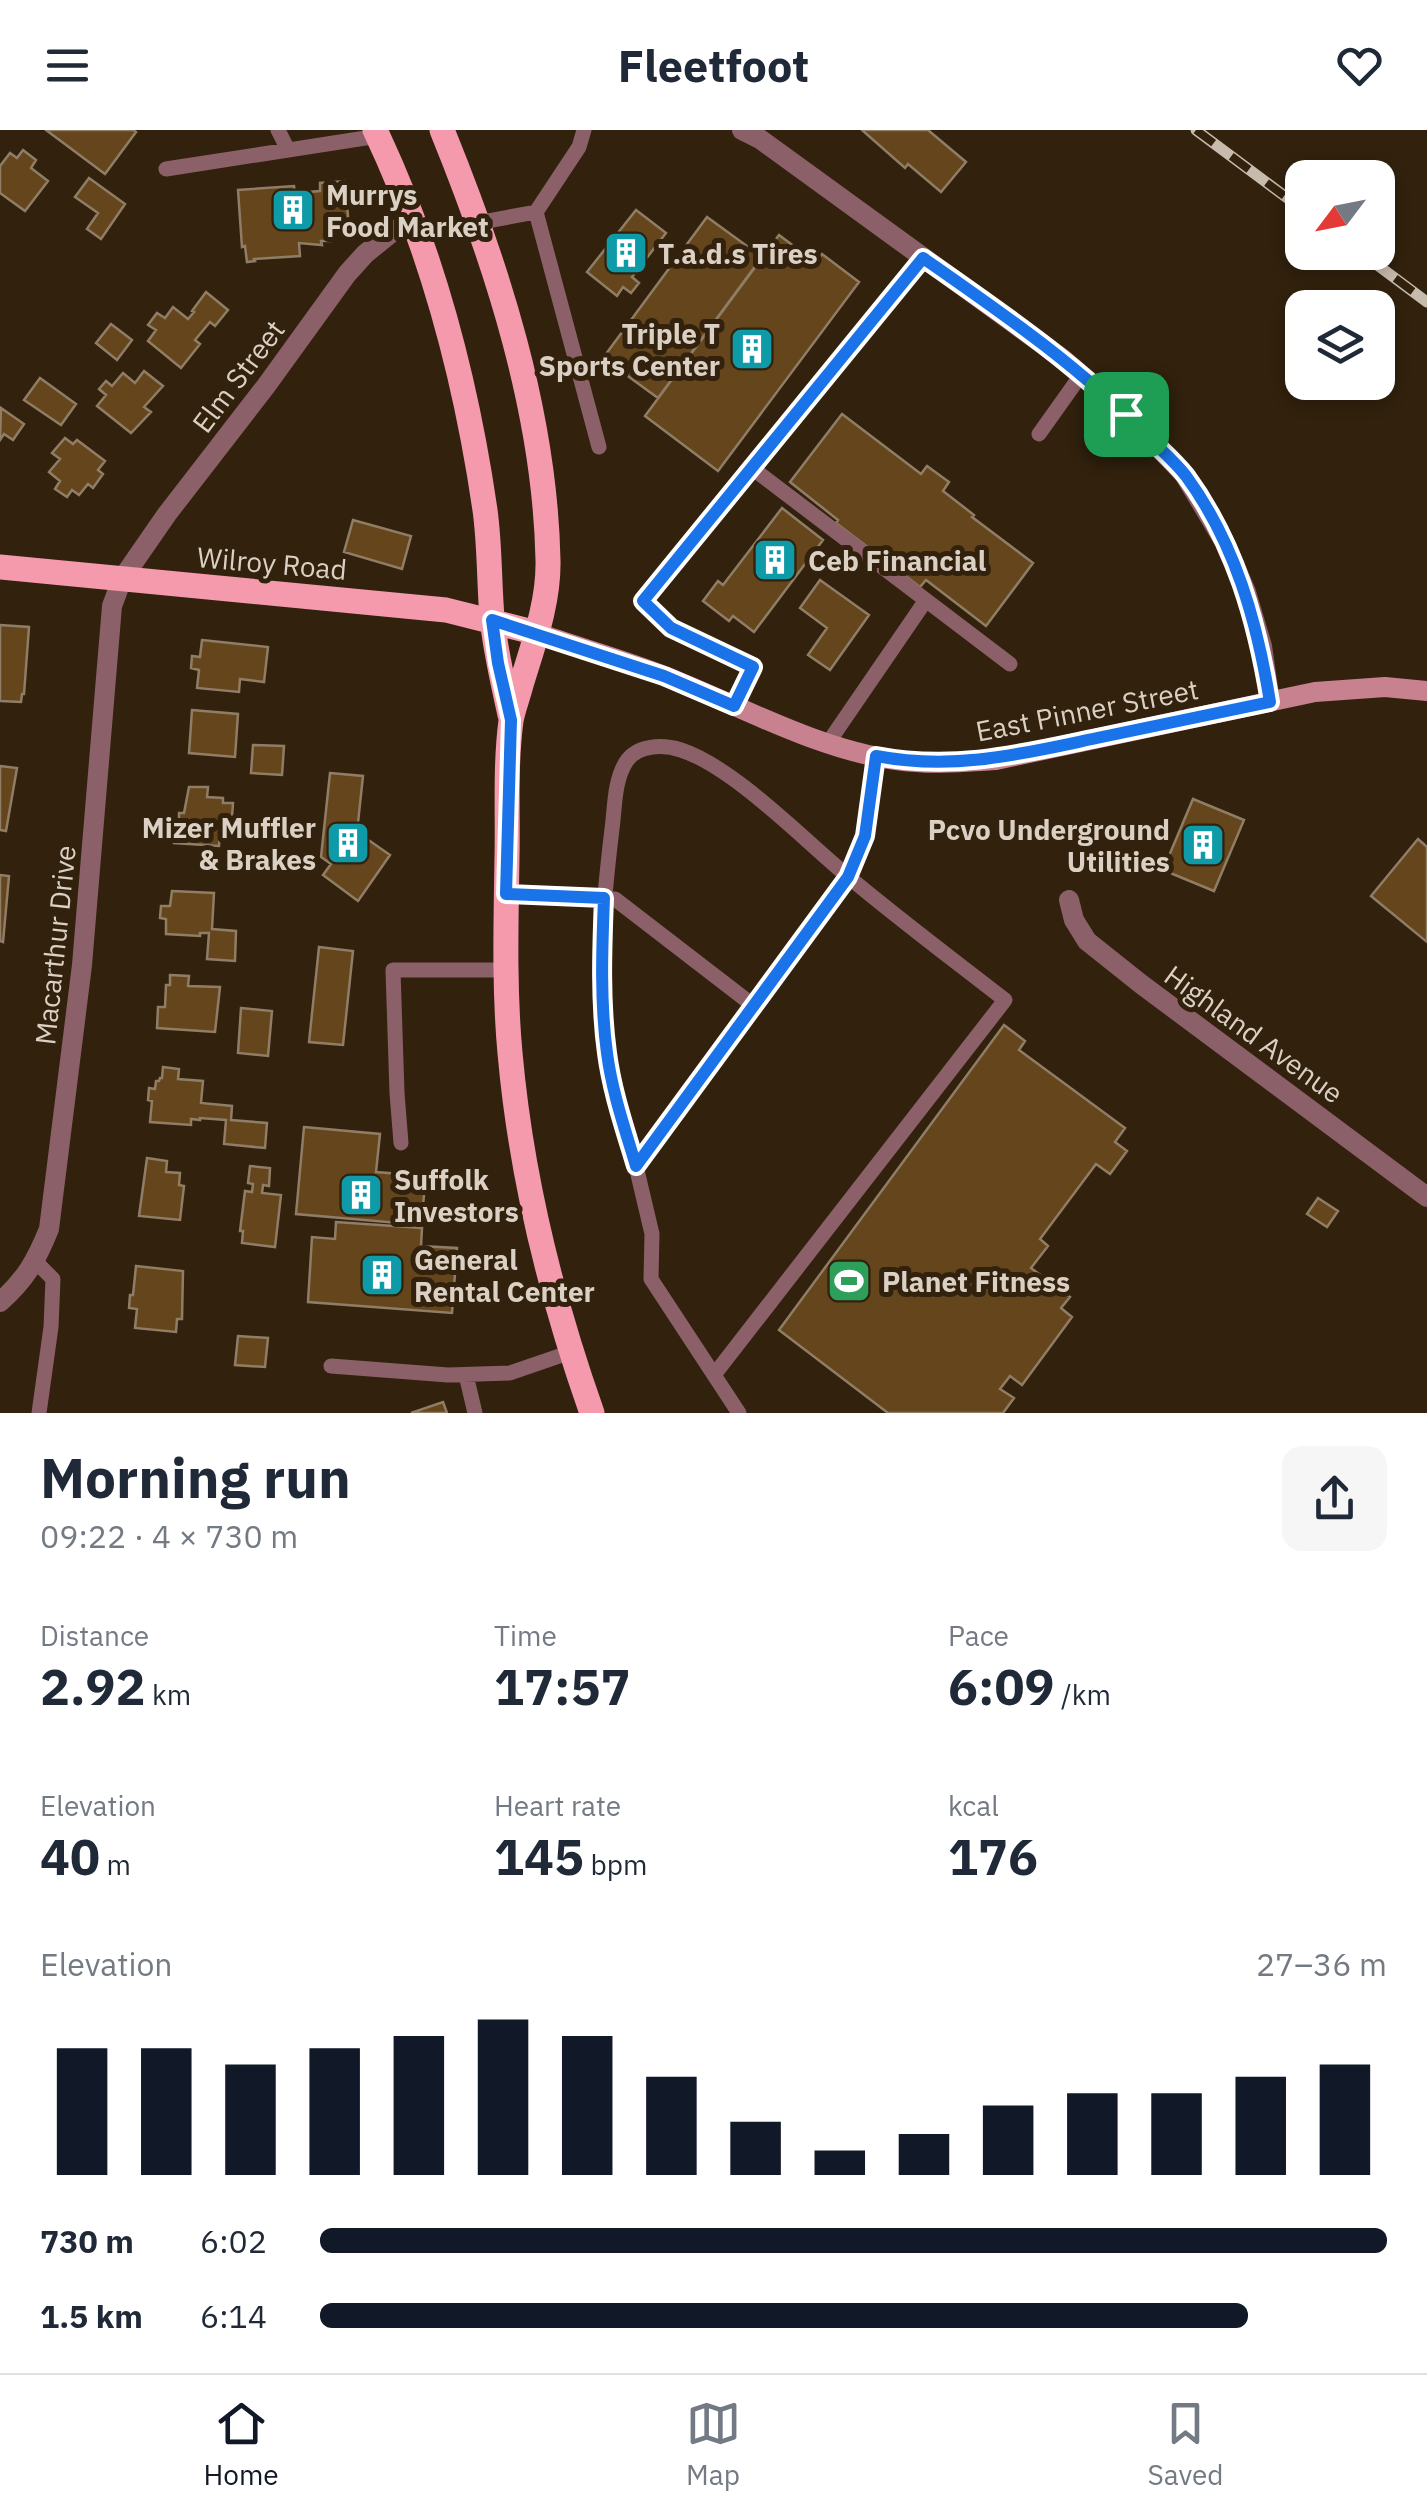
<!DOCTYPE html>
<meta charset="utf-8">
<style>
:root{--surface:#fff;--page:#f6f6f7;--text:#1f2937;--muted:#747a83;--line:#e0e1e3;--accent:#111827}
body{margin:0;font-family:"IBM Plex Sans",sans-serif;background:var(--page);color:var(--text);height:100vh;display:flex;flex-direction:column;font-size:38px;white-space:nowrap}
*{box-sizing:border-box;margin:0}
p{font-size:32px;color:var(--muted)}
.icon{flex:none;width:55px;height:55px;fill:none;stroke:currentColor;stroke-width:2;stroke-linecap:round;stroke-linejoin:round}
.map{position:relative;height:1283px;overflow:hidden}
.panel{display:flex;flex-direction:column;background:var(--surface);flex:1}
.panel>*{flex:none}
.needle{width:65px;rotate:238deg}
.fabs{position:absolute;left:1285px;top:30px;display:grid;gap:20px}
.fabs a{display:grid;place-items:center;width:110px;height:110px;border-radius:20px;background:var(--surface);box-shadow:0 5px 15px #0003;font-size:50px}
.pin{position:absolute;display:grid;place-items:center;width:85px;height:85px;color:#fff;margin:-42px;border-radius:20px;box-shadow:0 5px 15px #0006}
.round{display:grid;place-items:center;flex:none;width:105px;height:105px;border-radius:20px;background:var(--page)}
.summary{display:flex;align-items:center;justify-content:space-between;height:170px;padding:0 40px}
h1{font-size:55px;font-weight:800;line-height:75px}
.stats{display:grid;grid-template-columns:repeat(3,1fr);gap:15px;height:170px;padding:10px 40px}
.stats div{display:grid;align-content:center}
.stats b{font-size:50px;font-weight:800}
.stats small{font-size:28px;font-weight:400}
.stats p{font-size:28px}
.chart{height:280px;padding:20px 40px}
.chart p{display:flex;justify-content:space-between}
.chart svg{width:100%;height:180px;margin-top:10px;stroke:var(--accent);stroke-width:6}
ul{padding:0 40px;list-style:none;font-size:32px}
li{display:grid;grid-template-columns:160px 120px 1fr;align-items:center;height:75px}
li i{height:25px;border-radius:12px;background:var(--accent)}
header{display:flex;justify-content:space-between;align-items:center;height:130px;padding:0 40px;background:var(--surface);font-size:45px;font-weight:800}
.tabs{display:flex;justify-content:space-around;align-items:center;height:140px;border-top:2px solid var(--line);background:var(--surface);font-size:28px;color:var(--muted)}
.tabs a{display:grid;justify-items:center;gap:5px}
.tabs .on{color:var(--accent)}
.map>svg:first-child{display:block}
</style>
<header><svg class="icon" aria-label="menu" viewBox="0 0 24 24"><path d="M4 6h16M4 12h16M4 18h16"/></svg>Fleetfoot<svg class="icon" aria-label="heart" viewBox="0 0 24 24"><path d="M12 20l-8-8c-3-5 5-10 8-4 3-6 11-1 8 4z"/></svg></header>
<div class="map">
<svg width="1427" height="1283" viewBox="0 0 1427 1283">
<rect width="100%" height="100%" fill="#31210d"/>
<!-- building -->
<path fill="#64451c" stroke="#907d66" stroke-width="2.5" d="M 46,0 L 133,0 L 136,2 L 105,44 Z
M 862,0 L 928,0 L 966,32 L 941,62 L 908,34 L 905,38 Z
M 23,20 L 36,30 L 31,38 L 48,51 L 25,81 L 0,63 L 0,36 L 10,23 L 17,28 Z
M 89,48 L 125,74 L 101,109 L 87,99 L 98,83 L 75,67 Z
M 345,51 L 349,98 L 330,99 L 331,111 L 321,111 L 322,115 L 299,113 L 300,126 L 254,129 L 255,131 L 247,132 L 245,116 L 242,117 L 238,60 L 294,56 L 295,63 L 320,61 L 320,53 Z
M 636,80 L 666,103 L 632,147 L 639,153 L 631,163 L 623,157 L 617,166 L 587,142 Z
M 707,87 L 762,127 L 658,268 L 603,228 Z
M 779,105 L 811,129 L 815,123 L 820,127 L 822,124 L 859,152 L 718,341 L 645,286 Z
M 206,162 L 228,180 L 215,196 L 210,192 L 195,210 L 200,214 L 181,238 L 148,211 L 156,200 L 148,195 L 157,183 L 165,188 L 173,177 L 188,189 L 194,182 L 192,181 Z
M 111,194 L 132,210 L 117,230 L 96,213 Z
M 144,241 L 163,256 L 144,277 L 151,282 L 131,303 L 97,276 L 106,265 L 99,259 L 106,251 L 112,256 L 123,243 L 135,253 Z
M 40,248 L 76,274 L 61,295 L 24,270 Z
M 1,278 L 24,294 L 13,310 L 4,304 L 0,310 Z
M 842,284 L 921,344 L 927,336 L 949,352 L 943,361 L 974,385 L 972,387 L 1033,433 L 986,496 L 926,450 L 920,457 L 836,393 L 838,390 L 790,352 Z
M 65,308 L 73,314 L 77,310 L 105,331 L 98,340 L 103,344 L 93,358 L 88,354 L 79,365 L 72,360 L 67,367 L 55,359 L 60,351 L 49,342 L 60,329 L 52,323 Z
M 782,378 L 823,410 L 754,502 L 733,486 L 729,491 L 703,471 L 718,451 L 723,455 Z
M 353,390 L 411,406 L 402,439 L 344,422 Z
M 820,450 L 869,485 L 830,540 L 808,525 L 827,498 L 800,478 Z
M 0,495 L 29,497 L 24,564 L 22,564 L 21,572 L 0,571 Z
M 202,510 L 268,517 L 264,552 L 240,549 L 239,562 L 197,558 L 199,540 L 191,538 L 192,526 L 200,527 Z
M 192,580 L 238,584 L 235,627 L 189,623 Z
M 253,615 L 284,616 L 282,645 L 251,643 Z
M 0,636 L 17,638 L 6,701 L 0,700 Z
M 330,643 L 363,646 L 357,702 L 390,725 L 358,771 L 323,745 L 331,734 L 321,727 Z
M 189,657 L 208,657 L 207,667 L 223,668 L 223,673 L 233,673 L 231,702 L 220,701 L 219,716 L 174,713 L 175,690 L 179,691 L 179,683 L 184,683 Z
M 1193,669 L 1244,690 L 1214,761 L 1163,740 Z
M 1418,709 L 1427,717 L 1427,812 L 1371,766 Z
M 0,745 L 9,746 L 3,812 L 0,811 Z
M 172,761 L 214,763 L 212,799 L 236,801 L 235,831 L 207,829 L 209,803 L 200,803 L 200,806 L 166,804 L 166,789 L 160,788 L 161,776 L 170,776 Z
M 319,817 L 353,821 L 343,915 L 309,912 Z
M 170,845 L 189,846 L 188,856 L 220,857 L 215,902 L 157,898 L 158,877 L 165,877 L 166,855 L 170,855 Z
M 241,878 L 272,881 L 268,926 L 238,923 Z
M 1004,895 L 1025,911 L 1019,920 L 1125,998 L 1115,1012 L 1127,1021 L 1110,1044 L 1096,1034 L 1040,1109 L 1048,1116 L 1031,1138 L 1070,1167 L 1061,1178 L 1072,1187 L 1022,1255 L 1010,1246 L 1000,1259 L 1014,1268 L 1003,1283 L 888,1283 L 779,1200 Z
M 163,937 L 179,939 L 178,949 L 203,951 L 201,973 L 232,976 L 231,990 L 267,993 L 265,1018 L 224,1014 L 226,990 L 200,988 L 200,990 L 191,989 L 191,995 L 150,992 L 152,971 L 148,970 L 149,958 L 155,959 L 156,951 L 159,951 L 160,948 L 162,948 Z
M 304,997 L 380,1004 L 376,1042 L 426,1046 L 421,1095 L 296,1084 Z
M 147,1028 L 167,1031 L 166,1042 L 180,1043 L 179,1055 L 184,1056 L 180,1090 L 139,1086 Z
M 250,1036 L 270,1038 L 269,1056 L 263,1055 L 262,1063 L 281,1065 L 275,1117 L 242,1113 L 243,1101 L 240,1101 L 245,1061 L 252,1062 L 253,1054 L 248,1053 Z
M 1318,1068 L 1338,1081 L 1327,1097 L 1307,1084 Z
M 336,1092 L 422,1098 L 421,1116 L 457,1118 L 452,1183 L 308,1172 L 312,1107 L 335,1109 Z
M 136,1136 L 183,1141 L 182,1189 L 177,1189 L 176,1202 L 135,1198 L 137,1179 L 129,1178 L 130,1165 L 133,1165 Z
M 238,1206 L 268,1208 L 265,1237 L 235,1235 Z
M 443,1272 L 447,1283 L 411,1283 Z"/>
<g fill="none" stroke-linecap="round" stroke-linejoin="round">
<!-- service -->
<path stroke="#8c6068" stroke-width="15" d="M 278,0 L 288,20
M 166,39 L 378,6
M 536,82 L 579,17 L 584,0
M 477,93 L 536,82 L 599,317
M 1039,304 L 1081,245
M 752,338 L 1010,534
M 733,576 L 753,537 L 671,498 L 643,471 L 923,128
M 828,613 L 926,470
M 506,763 L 615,769 L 754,876
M 401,1013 L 397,963 L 393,840 L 506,840
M 636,1036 C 625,1000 614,964 608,926 C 596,851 603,773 612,699 C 615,677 614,651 626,632 C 637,615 662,614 681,620 C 733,637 801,707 844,743 C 896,787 951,828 1005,870 L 714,1245
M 36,1132 L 53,1149 L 51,1197 L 39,1283
M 331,1236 L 448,1245 L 510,1243 L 571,1222
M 466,1245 L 475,1283
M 739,1283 L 651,1149 L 652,1104 L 636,1036 L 848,747 L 865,705 L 876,626"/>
<!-- minor -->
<path stroke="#8c6068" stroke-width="20" d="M 742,0 L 760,9 L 1063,229 L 1126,284 L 1184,344 L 1224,411 L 1246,462 L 1262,516 L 1270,572
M 1069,770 L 1074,790 L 1087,811 L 1141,854 L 1427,1067
M 0,1172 C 26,1149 36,1131 49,1099 L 82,835 L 112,476 L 122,449 L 167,384 L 266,256 L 347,144 L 365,124 L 391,103 L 412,90"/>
<!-- secondary -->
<path stroke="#c8818e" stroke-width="20" d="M 537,503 C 580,518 625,530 667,547 C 740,576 819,620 896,630 C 930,635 963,632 996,630 L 1315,562 L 1385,557 L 1427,561"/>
<!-- primary -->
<path stroke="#f59aac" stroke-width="25" d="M 375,0 C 432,120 466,249 485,380 C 490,416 489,452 492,487 C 495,520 503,552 510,585
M 442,0 C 497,135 545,283 548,430 C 549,473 533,515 521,555 C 518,567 513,579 511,591 C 505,636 508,683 507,727 C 506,793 504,858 510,923 C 521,1047 551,1167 592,1283
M 0,437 L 446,480 L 537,503"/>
<defs>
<path id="rail" d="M 1196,0 L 1302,79
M 1360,122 L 1427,172"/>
</defs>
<!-- rail casing -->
<use href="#rail" stroke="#c7bbae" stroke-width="11"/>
<!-- rail -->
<use href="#rail" stroke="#31210d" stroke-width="8" stroke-dasharray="22" stroke-linecap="butt"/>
</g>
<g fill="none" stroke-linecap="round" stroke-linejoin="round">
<defs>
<path id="route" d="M 923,128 C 1002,183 1082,238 1149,308 C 1161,320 1175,332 1186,346 C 1235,413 1257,491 1270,572 C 1213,584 1155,596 1097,608 C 1021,624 954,641 876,626 L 865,706 L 848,747 L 636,1036 C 625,999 612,962 607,923 C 600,872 602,819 604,768 L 506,764 L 511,590 L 498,533 L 492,490 L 664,546 L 734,576 L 753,537 L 671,498 L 643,471 Z"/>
</defs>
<!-- route casing -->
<use href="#route" stroke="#fff" stroke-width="20"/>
<!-- route -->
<use href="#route" stroke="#1a73e8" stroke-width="12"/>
</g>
<!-- icons -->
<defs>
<symbol id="building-square" viewBox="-11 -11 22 22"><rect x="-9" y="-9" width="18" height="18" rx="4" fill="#0f9aa8" stroke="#31210d"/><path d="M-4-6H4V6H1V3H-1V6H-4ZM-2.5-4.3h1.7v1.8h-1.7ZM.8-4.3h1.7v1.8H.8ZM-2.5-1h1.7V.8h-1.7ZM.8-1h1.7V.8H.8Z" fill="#fff"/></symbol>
<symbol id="stadium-square" viewBox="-11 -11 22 22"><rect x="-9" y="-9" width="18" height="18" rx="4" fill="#2e9e5b" stroke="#31210d"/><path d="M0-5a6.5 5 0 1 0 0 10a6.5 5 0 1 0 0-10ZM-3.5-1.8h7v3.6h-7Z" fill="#fff"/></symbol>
</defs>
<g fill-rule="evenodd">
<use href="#building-square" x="268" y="55" width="50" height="50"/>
<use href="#building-square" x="601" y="98" width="50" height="50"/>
<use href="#building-square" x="727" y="194" width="50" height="50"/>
<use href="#building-square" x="750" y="405" width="50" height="50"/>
<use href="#building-square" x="323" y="688" width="50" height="50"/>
<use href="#building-square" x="1178" y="690" width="50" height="50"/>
<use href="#building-square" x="336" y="1040" width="50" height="50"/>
<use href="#building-square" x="357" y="1120" width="50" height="50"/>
<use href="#stadium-square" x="824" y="1126" width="50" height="50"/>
</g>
<g text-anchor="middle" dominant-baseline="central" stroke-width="10" stroke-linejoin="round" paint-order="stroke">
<!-- poi labels -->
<g font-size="28" font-weight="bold" fill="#dbd0c4" stroke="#31210d" text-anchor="start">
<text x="326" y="64">Murrys<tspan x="326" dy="32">Food Market</tspan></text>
<text x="658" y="123">T.a.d.s Tires</text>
<text x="720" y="203" text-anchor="end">Triple T<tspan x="720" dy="32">Sports Center</tspan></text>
<text x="808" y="430">Ceb Financial</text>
<text x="316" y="697" text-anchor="end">Mizer Muffler<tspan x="316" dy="32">&amp; Brakes</tspan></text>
<text x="1170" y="699" text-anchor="end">Pcvo Underground<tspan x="1170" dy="32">Utilities</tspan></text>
<text x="394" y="1049">Suffolk<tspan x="394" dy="32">Investors</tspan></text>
<text x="414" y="1129">General<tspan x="414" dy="32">Rental Center</tspan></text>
<text x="882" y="1151">Planet Fitness</text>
</g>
<!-- street labels -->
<g font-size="28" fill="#dbd0c4" stroke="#31210d">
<text transform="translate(238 246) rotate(-53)">Elm Street</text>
<text transform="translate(272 433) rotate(5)">Wilroy Road</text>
<text transform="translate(1087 580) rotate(-11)">East Pinner Street</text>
<text transform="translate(55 815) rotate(-84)">Macarthur Drive</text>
<text transform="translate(1254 904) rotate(36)">Highland Avenue</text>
</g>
</g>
</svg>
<div class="fabs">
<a><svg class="needle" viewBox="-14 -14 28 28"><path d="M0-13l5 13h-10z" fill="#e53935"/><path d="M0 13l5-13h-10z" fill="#747a83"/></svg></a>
<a><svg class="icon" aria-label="layers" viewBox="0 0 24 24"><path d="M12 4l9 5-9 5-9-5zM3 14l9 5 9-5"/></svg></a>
</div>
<div class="pin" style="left:1126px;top:284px;background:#1e9e55"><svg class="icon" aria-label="arrive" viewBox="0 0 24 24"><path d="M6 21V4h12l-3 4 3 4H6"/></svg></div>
</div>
<section class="panel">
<div class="summary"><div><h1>Morning run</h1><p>09:22 · 4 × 730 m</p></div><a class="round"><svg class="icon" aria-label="share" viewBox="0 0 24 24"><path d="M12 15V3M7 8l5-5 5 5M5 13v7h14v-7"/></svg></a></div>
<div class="stats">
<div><p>Distance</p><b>2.92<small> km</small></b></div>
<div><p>Time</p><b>17:57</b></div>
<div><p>Pace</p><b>6:09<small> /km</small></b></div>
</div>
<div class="stats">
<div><p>Elevation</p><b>40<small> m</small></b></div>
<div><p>Heart rate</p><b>145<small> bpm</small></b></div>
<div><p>kcal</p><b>176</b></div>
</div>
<div class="chart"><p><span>Elevation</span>27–36 m</p>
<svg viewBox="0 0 160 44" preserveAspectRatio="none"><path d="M5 44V13M15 44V13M25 44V17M35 44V13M45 44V10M55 44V6M65 44V10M75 44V20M85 44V31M95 44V38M105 44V34M115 44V27M125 44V24M135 44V24M145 44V20M155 44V17"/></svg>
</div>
<ul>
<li><b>730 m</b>6:02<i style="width:100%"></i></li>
<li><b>1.5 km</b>6:14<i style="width:87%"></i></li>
</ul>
</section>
<nav class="tabs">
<a class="on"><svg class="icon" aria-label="home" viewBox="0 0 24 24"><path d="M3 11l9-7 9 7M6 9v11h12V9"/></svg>Home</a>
<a><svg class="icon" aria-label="map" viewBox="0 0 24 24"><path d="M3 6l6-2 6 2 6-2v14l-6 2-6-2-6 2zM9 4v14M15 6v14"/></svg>Map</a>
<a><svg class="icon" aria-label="saved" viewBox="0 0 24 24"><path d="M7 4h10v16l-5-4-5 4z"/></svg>Saved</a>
</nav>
